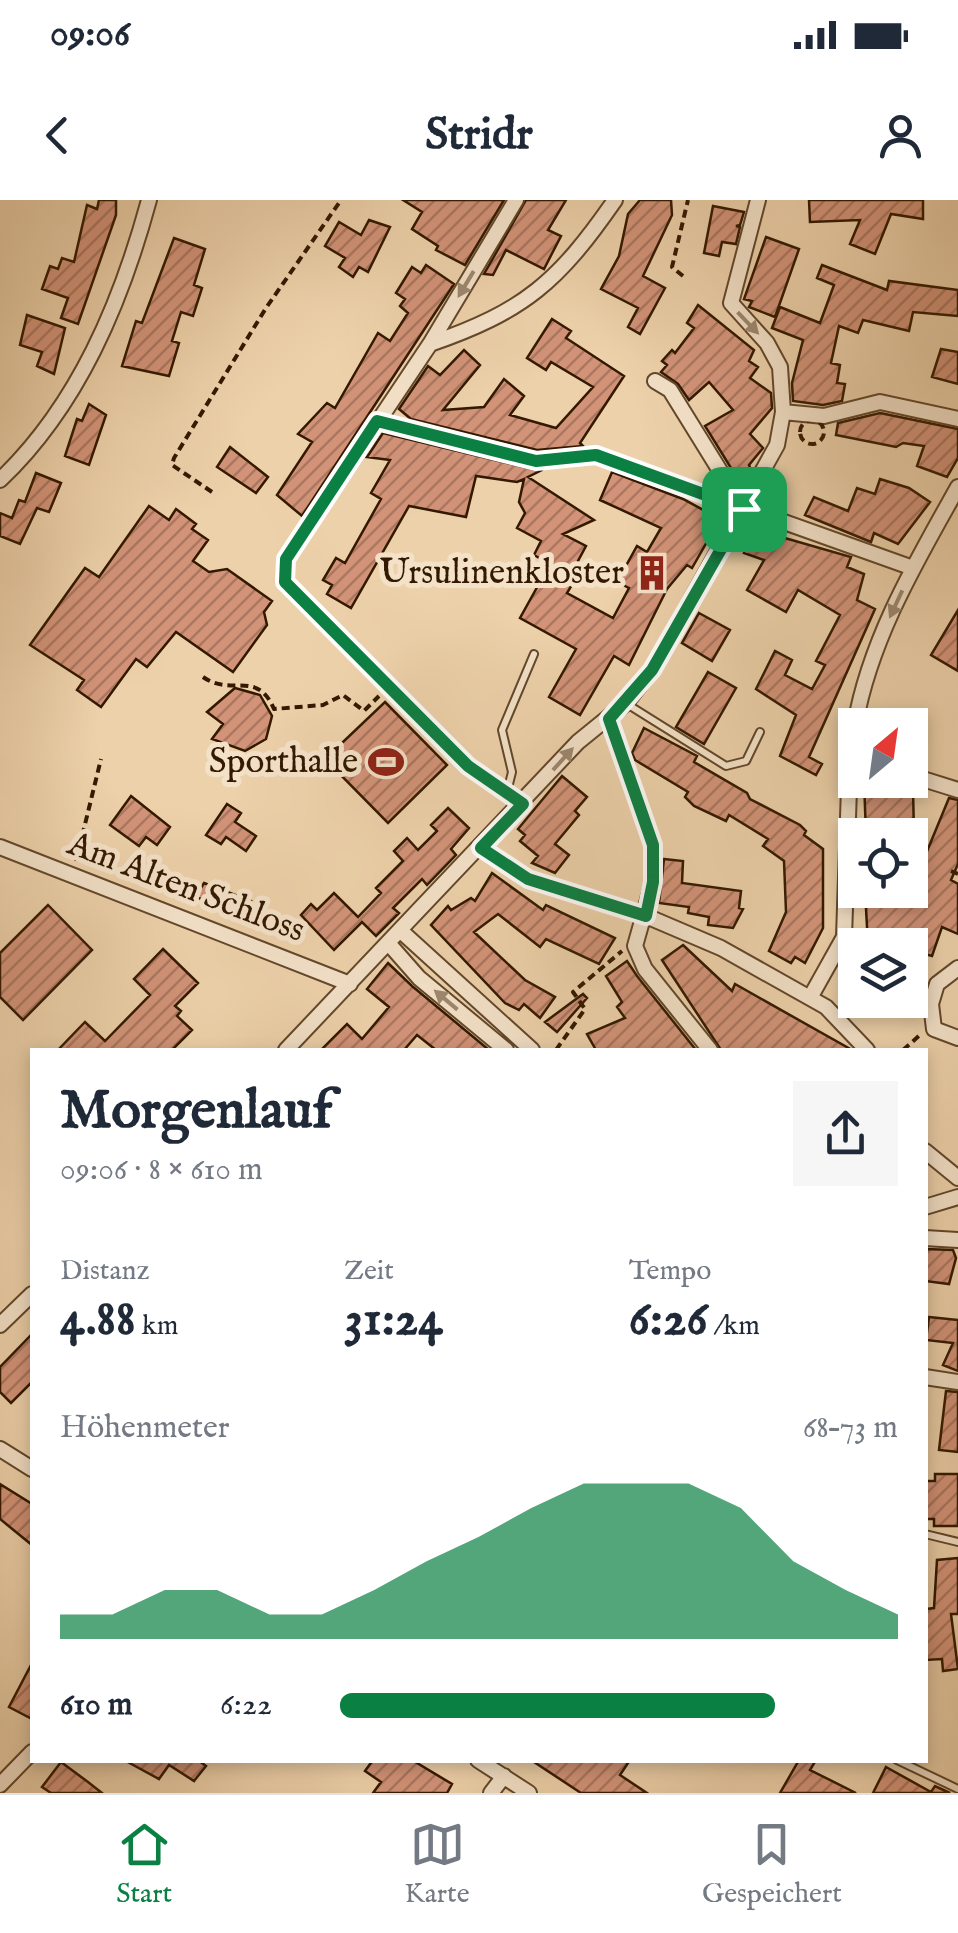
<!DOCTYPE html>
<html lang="de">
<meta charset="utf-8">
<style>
:root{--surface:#fff;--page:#f6f6f7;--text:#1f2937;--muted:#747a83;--line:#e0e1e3;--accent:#0b8043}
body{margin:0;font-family:"IM FELL English",serif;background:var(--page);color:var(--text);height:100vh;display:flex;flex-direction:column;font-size:38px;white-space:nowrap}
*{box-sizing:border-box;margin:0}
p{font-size:32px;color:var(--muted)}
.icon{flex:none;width:55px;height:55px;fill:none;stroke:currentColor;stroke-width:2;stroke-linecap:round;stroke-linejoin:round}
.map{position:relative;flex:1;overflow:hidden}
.side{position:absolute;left:30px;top:848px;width:898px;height:715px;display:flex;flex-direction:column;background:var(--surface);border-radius:0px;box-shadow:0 5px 15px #0003}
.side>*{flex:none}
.needle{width:65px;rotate:29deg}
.controls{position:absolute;left:838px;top:508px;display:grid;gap:20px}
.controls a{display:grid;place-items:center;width:90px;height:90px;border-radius:0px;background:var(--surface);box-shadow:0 5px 15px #0003;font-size:50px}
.pin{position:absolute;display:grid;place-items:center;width:85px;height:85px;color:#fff;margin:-42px;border-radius:20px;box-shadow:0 5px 15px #0006}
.round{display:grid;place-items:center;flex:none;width:105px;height:105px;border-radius:0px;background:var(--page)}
.summary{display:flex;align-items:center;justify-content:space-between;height:170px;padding:0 30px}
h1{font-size:55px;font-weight:700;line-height:75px}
.figures{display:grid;grid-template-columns:repeat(3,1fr);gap:15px;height:170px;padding:10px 30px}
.figures div{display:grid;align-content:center}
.figures b{font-size:50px;font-weight:700}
.figures small{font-size:28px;font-weight:400}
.figures p{font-size:28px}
.chart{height:280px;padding:20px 30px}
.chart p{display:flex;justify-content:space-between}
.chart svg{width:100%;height:180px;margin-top:10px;fill:var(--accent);opacity:.7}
ul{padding:0 30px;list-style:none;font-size:32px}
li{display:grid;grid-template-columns:160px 120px 1fr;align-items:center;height:75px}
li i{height:25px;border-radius:12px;background:var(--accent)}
.status{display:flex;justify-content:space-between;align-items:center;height:70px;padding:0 50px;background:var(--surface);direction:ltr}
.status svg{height:28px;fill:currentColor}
header{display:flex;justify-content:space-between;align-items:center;height:130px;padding:0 30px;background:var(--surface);font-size:45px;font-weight:700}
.dock{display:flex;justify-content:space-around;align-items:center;height:140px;border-top:2px solid var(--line);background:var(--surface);font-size:28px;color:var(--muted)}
.dock a{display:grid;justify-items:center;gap:5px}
.dock .on{color:var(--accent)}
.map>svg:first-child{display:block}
</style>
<div class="status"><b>09:06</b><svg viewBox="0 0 49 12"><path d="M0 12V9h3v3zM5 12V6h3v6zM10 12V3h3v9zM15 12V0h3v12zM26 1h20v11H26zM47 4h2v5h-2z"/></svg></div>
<header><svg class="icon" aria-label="back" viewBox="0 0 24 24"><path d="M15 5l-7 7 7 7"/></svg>Stridr<svg class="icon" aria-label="person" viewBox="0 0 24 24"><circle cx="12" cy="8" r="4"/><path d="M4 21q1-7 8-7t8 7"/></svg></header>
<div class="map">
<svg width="958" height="1593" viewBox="0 0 958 1593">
<defs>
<pattern id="building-hatch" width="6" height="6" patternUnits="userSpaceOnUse" patternTransform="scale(2.5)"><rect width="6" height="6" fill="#d29378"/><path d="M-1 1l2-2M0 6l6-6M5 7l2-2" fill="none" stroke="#ab7760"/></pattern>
</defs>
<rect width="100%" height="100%" fill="#edd1aa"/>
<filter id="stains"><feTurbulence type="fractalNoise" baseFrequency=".002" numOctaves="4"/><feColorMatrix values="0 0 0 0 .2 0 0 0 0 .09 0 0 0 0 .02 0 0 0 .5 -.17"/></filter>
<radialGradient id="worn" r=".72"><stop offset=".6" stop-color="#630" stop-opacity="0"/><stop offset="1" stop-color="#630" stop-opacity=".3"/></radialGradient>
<!-- building -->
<path fill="url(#building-hatch)" stroke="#331900" stroke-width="2.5" d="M 99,0 L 116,0 L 116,15 L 78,124 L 61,118 L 68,98 L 42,89 L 50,66 L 58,69 L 62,58 L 74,62 L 87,5 L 97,9 Z
M 403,0 L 504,0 L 465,65 L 436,50 L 438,46 L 412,29 L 422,12 Z
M 526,0 L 566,0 L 548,30 L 561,36 L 544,69 L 506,50 L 493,75 L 484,74 Z
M 640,0 L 671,0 L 672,15 L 643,76 L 665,88 L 640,134 L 628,127 L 638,108 L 601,89 L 619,56 L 628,14 Z
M 809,0 L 923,0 L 923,19 L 891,14 L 875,54 L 850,44 L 860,20 L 810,22 Z
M 713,6 L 744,12 L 740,25 L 736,26 L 740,27 L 736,44 L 722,42 L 719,56 L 704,53 Z
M 369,20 L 390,27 L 368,72 L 359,67 L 353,77 L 339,67 L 345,58 L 325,46 L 339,22 L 361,35 Z
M 766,37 L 799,49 L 775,117 L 749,107 L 752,101 L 744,99 Z
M 174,38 L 205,49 L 194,85 L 202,88 L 193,116 L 181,112 L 172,141 L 179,143 L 169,176 L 122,166 L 136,121 L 142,123 Z
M 426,65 L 454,84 L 302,316 L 277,295 L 312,242 L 298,234 L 327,203 L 335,208 L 378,133 L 390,141 L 408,113 L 400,106 L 405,99 L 396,93 L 412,67 L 421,73 Z
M 822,65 L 887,90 L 889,81 L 958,90 L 958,116 L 913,112 L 909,131 L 863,120 L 858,133 L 839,126 L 831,163 L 840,165 L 837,183 L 845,184 L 842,201 L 823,205 L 793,201 L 792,183 L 803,140 L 772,128 L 780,107 L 820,123 L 834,85 L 817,78 Z
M 698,105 L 754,150 L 749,161 L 758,167 L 750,178 L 771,193 L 772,208 L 750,234 L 763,248 L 749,265 L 751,270 L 739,281 L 705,226 L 733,210 L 709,182 L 689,200 L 678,184 L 661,172 L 667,165 L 662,161 L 672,150 L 675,153 L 694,128 L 687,123 Z
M 27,115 L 65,128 L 54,174 L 37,166 L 42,152 L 20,145 Z
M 552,119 L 571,131 L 566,138 L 624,176 L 580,243 L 583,246 L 537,250 L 411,219 L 399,209 L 428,166 L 440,175 L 464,150 L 480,165 L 443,210 L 484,207 L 504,179 L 524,196 L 510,215 L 556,228 L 593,187 L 551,162 L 546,170 L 527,158 Z
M 941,149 L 958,152 L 958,184 L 932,177 Z
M 89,204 L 106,215 L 89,265 L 65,256 L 77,219 L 82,221 Z
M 880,213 L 958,229 L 958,258 L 947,277 L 917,266 L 924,246 L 903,243 L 896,247 L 836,235 L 838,223 Z
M 383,233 L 540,271 L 528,277 L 594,320 L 563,334 L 586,346 L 578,361 L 582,368 L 567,393 L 613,418 L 629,388 L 617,382 L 637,346 L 647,352 L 661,328 L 600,300 L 612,272 L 683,299 L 720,319 L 692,368 L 687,365 L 667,389 L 629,465 L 614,456 L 580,515 L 549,497 L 576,449 L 520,418 L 550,364 L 534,355 L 541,341 L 517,328 L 525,313 L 519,302 L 524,279 L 517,282 L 476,276 L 466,317 L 409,306 L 351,408 L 327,394 L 332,385 L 323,380 L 336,358 L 345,363 L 381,299 L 371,293 L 390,260 L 367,257 Z
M 230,247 L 268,277 L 256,293 L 217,267 Z
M 36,273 L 61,283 L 49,312 L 37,308 L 20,344 L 0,336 L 0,313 L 12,318 L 19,300 L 25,302 Z
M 880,279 L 909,288 L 930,302 L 898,344 L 874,333 L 871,342 L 805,315 L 814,297 L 848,311 L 857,288 L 875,294 Z
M 149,306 L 169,320 L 176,309 L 196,324 L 192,329 L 208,340 L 193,361 L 209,372 L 227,369 L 272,401 L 264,412 L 267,425 L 233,472 L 176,432 L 147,467 L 136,459 L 101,507 L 77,490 L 84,480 L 30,445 L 85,368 L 99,377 Z
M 764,332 L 851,357 L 847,367 L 864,374 L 857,400 L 875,409 L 809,557 L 822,564 L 816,575 L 780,556 L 796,515 L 756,489 L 775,451 L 792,460 L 785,475 L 812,489 L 825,465 L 816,461 L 840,415 L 798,390 L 786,412 L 747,390 L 764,360 L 744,353 L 750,338 Z
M 958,410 L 958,471 L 931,455 Z
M 699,413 L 730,430 L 712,461 L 682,443 Z
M 708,472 L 736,488 L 704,544 L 676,527 Z
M 235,488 L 260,495 L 272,516 L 266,539 L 245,551 L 212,539 L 223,524 L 207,512 Z
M 385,502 L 447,565 L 388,623 L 325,559 Z
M 644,528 L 697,556 L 694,562 L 747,593 L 750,599 L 800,625 L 806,631 L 804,635 L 823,649 L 823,728 L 805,763 L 795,757 L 791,763 L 769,751 L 786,712 L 784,661 L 763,646 L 768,639 L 729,615 L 726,621 L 694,606 L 685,597 L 688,592 L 635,560 L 632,553 Z
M 562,576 L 587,597 L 575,611 L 579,615 L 555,644 L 569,655 L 555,673 L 532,663 L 538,656 L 520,641 L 525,635 L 518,629 Z
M 864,580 L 913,588 L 914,635 L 866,635 Z
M 131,596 L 170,627 L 157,645 L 146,637 L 139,646 L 110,625 Z
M 949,598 L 958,600 L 958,664 L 951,680 L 958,684 L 958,734 L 942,727 L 932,756 L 910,750 L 912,745 L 868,745 L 865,690 L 911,690 Z
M 227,604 L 241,613 L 235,622 L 256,636 L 246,651 L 226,637 L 221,644 L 206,635 Z
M 448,608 L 469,628 L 451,649 L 456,655 L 427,685 L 422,679 L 393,708 L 399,713 L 376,736 L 362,722 L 334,750 L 301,715 L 311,704 L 317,710 L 334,693 L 358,717 L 381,693 L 376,688 L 403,661 L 394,651 L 407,638 L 418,650 L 437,631 L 431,625 Z
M 664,659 L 683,661 L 682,683 L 741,691 L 739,708 L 743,709 L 733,728 L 708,725 L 709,717 L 688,713 L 689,707 L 659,703 Z
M 492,673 L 543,710 L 546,705 L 615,738 L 599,764 L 546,739 L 540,747 L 498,714 L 474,732 L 525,780 L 555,797 L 540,818 L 524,804 L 519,810 L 505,803 L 431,725 L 448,706 L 451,710 L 471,698 L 475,701 Z
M 204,683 L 251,701 L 245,716 L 196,697 Z
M 48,705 L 92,750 L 23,820 L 0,797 L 0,753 Z
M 683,745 L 732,791 L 735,784 L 852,850 L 721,850 L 662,760 Z
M 163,749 L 198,783 L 175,806 L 181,811 L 177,816 L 192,830 L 172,850 L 58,850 L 85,822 L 105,841 L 150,795 L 134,779 Z
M 627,761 L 637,776 L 696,850 L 596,850 L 587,834 L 625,818 L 617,807 L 622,802 L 606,776 Z
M 388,763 L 412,786 L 489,850 L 436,850 L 417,835 L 404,850 L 321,850 L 347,824 L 362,839 L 389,807 L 367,789 Z
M 583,794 L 587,798 L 557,832 L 545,822 Z
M 925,1049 L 953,1050 L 956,1058 L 949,1084 L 925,1081 Z
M 929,1117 L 958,1120 L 958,1171 L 943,1165 L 953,1143 L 926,1140 Z
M 32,1134 L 32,1182 L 11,1203 L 0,1192 L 0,1167 Z
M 946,1191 L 958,1192 L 958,1252 L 939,1250 Z
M 935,1274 L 958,1274 L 958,1326 L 934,1326 L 934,1319 L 925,1319 L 925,1281 L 935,1281 Z
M 0,1284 L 32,1304 L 32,1345 L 0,1319 Z
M 958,1358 L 958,1414 L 951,1414 L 958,1469 L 943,1471 L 942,1459 L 925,1460 L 925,1409 L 934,1408 L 937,1360 Z
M 32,1463 L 32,1519 L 9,1507 Z
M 124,1560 L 198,1560 L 206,1566 L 194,1581 L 169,1565 L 159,1579 Z
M 373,1560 L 412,1560 L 452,1584 L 447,1593 L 373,1593 L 381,1582 L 365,1571 Z
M 531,1560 L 630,1560 L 620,1575 L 647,1593 L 581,1593 Z
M 799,1560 L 816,1560 L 810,1570 L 856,1593 L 780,1593 Z
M 61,1562 L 88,1582 L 102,1593 L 51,1593 L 42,1587 Z
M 886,1567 L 931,1592 L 935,1586 L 950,1593 L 873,1593 Z"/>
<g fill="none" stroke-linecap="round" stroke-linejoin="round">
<defs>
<path id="lane" d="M 627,504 L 726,566 L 746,561 L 760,532
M 507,592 L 512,572 L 502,530 L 534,454
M 925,1334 L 958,1342
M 897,1560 L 958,1589"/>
<path id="street" d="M 516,0 L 430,144 L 286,359 L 285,383 L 468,566 L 523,604
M 430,144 C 525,111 558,82 615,0
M 655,181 L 670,190 L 743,308
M 783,212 L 824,216 L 880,202 L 958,219
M 377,221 L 536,261 L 596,255 L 913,368
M 0,280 C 78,206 121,103 149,0
M 609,519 L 653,645 L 653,682 L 635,746 L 645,769 L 710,850
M 855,525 C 870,439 916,362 958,287
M 910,575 L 958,590
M 0,647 L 350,784
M 481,648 L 528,679 L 646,716 L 721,748 L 826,807 L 867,850
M 402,732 L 532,850
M 390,745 L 419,778 L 506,850
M 958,768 L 937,784 L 931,804 L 934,829 L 958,838
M 811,796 L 844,737 L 850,558 L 855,527
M 286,850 L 578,542 L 626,503 L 652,470 L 777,245 L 783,212 L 780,167 L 767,143 L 731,103 L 758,0
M 925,951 L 958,978
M 925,1007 L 958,997
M 925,1038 L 958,1040
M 0,1125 L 32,1094
M 925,1177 L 958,1182
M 0,1249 L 32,1269
M 478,1560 L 529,1593
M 0,1585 L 32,1552
M 491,1593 L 504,1576"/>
</defs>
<!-- lane casing -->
<use href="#lane" stroke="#62472a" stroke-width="10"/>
<!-- street casing -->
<use href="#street" stroke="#62472a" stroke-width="18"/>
<!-- path -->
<path stroke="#331900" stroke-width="4" stroke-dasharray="8 5" stroke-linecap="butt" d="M 683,76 L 672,67 L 688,0
M800 232a12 12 0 1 1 24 0a12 12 0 1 1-24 0Z
M 212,292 L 172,265 L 174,258 L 266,108 L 341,0
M 203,477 C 231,497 257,469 274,509 L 323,505 L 343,495 L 364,511 L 379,496
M 888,580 L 888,597
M 76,661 L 101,559
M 951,671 L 958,674
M 556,850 L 585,809 L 573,792 L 622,751
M 903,850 L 920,835"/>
<!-- lane -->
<use href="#lane" stroke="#f3e1c8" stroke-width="6"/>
<!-- street -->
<use href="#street" stroke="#f3e1c8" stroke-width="14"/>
</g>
<!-- one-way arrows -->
<defs><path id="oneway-solid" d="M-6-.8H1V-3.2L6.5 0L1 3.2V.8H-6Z" transform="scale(2.5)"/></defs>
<g fill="#9d876e">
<use href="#oneway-solid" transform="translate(466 84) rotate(121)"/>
<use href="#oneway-solid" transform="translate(748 123) rotate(46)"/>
<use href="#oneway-solid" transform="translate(896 404) rotate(115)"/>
<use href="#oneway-solid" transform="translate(563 559) rotate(-48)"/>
<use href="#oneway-solid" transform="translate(446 800) rotate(-140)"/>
</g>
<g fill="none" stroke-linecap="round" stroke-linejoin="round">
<defs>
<path id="route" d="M 377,221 L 536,261 L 596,255 L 744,309 L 652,470 L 609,519 L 653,645 L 653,682 L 646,716 L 528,679 L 481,648 L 523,604 L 468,566 L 285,382 L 286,359 Z"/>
</defs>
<!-- route casing -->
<use href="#route" stroke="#fff" stroke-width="20"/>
<!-- route -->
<use href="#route" stroke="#0b8043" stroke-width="12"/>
</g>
<!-- icons -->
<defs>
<symbol id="building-bare" viewBox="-9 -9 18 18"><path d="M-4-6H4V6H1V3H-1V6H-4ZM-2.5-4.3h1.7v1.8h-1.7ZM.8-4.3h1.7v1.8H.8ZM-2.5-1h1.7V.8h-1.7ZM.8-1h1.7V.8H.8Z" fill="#8f2418" stroke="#f3e1c8" stroke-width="2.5" paint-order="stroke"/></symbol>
<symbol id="stadium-bare" viewBox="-9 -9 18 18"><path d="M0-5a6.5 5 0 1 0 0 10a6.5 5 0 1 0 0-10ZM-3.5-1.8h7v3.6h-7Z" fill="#8f2418" stroke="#f3e1c8" stroke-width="2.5" paint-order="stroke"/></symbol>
</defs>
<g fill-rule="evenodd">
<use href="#building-bare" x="627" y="348" width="50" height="50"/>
<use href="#stadium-bare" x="361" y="537" width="50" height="50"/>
</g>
<g text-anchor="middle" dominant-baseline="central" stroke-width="10" stroke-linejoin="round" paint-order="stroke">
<!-- poi labels -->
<g font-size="35" fill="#331900" stroke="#f3e1c8" text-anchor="end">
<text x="624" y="373">Ursulinenkloster</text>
<text x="358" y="562">Sporthalle</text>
</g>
<!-- street labels -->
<g font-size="35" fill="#331900" stroke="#f3e1c8">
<text transform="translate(186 688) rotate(21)">Am Alten Schloss</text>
</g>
</g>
<rect width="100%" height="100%" filter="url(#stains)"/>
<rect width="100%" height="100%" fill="url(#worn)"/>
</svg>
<div class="controls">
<a><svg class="needle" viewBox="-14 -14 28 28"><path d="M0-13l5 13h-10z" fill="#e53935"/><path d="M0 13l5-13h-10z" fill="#747a83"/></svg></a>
<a><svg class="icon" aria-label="locate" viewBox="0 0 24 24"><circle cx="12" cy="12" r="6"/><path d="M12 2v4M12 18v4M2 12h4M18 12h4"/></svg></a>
<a><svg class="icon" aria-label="layers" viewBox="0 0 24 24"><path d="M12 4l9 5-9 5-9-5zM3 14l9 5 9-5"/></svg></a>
</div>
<div class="pin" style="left:744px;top:309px;background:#1e9e55"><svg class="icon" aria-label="arrive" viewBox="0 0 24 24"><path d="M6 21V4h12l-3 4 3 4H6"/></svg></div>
<section class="side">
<div class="summary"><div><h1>Morgenlauf</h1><p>09:06 · 8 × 610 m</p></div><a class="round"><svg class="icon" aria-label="share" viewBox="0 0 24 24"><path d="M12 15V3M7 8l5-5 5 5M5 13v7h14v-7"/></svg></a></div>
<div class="figures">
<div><p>Distanz</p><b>4.88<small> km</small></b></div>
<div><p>Zeit</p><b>31:24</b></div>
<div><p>Tempo</p><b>6:26<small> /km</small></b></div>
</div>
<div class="chart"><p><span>Höhenmeter</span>68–73 m</p>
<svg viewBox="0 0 160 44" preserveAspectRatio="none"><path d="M0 44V38L10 38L20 32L30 32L40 38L50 38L60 32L70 25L80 19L90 12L100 6L110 6L120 6L130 12L140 25L150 32L160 38V44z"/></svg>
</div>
<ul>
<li><b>610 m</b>6:22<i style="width:78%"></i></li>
</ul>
</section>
</div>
<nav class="dock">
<a class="on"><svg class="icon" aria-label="home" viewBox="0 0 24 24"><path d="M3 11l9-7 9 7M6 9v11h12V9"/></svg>Start</a>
<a><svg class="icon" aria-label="map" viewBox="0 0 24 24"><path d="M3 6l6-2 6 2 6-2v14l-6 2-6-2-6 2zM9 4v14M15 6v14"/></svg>Karte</a>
<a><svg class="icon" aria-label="saved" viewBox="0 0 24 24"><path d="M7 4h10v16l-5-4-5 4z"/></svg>Gespeichert</a>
</nav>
